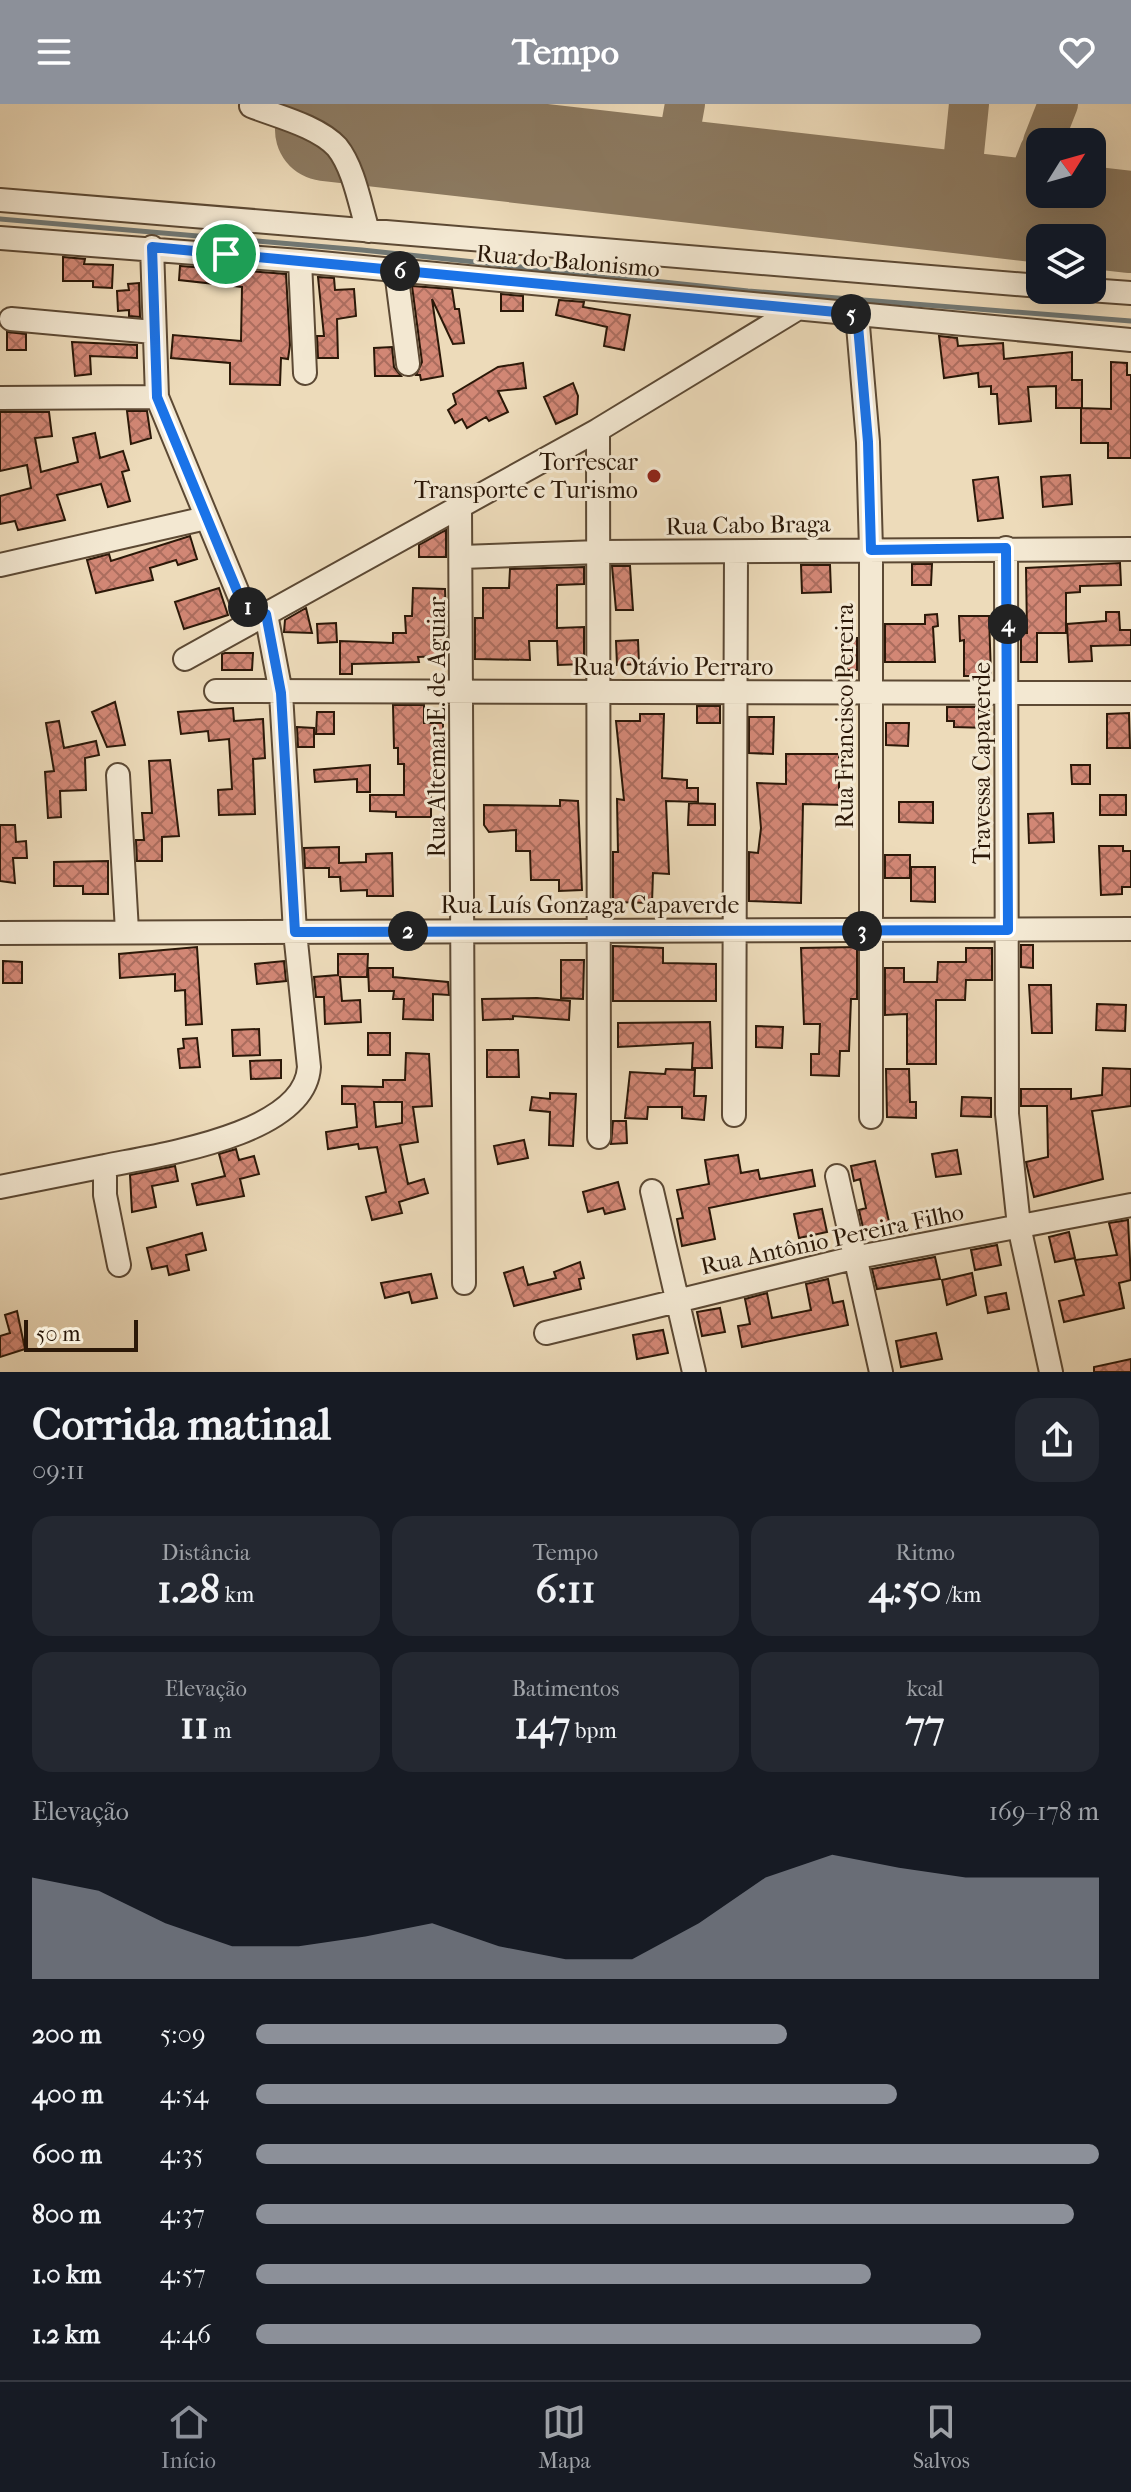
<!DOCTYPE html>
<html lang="pt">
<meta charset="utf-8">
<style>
:root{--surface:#171b24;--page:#242831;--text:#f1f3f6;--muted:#9ea1a6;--line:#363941;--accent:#8c9099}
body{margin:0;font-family:"IM FELL French Canon",serif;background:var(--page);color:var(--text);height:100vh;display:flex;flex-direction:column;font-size:30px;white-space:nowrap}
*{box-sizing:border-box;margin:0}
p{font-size:26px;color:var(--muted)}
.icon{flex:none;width:44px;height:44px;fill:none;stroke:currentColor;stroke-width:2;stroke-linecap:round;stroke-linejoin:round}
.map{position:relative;height:1268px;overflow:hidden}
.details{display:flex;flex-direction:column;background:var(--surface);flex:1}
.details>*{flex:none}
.needle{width:52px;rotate:53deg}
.controls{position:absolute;left:1026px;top:24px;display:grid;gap:16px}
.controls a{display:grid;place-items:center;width:80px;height:80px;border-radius:16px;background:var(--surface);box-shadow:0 8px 32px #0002;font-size:40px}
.scale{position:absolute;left:24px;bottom:20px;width:114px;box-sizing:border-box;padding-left:8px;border:4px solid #2b1808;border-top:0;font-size:22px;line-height:28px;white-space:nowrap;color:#2b1808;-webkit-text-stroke:6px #f3e8d2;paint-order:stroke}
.pin{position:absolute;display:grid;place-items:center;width:68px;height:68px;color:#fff;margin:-34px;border:4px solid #fff;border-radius:50%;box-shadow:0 2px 8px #0007}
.km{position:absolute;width:40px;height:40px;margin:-20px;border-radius:50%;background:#222;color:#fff;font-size:22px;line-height:40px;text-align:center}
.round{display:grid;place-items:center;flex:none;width:84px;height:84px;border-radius:24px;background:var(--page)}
.summary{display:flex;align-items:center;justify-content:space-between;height:136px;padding:0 32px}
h1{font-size:44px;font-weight:700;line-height:60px}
.figures{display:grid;grid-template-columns:repeat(3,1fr);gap:12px;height:136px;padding:8px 32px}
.figures div{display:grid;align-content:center;border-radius:20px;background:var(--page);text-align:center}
.figures b{font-size:40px;font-weight:700}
.figures small{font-size:22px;font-weight:400}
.figures p{font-size:22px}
.chart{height:224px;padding:16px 32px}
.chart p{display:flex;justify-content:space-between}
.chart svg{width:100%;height:144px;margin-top:8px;fill:var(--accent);opacity:.7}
ul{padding:0 32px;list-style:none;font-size:26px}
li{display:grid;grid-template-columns:128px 96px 1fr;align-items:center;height:60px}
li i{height:20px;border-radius:10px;background:var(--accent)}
header{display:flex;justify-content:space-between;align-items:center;height:104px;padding:0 32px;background:var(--accent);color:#fff;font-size:36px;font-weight:700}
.tabs{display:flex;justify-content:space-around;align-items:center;height:112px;border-top:2px solid var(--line);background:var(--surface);font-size:22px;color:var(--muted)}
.tabs a{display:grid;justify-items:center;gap:4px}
.tabs .active{color:var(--accent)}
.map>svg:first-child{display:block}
</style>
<header><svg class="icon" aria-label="menu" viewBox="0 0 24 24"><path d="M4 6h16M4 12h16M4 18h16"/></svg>Tempo<svg class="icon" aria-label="heart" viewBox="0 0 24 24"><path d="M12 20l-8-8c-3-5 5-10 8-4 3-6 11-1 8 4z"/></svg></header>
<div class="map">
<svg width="1131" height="1268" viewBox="0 0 1131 1268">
<defs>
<pattern id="building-cross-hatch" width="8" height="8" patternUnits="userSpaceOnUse" patternTransform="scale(2)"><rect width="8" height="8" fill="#d28775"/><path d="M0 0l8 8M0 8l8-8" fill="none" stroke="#ab6d5e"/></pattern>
</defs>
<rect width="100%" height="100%" fill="#eddbba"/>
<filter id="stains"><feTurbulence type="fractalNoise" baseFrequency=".0025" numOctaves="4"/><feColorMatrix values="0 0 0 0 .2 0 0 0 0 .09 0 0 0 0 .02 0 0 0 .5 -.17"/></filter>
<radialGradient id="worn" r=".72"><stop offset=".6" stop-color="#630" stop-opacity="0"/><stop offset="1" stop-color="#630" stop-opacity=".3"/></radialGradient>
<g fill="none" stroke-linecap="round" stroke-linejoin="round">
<!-- stream -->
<path stroke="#717874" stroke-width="5" d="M 0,115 L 362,146 L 748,187 L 1131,217"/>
<!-- taxiway -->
<path stroke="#8c7a61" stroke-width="40" d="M 1043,38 L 1058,0
M 673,66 L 685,0
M 959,98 L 969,0
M 1017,105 L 1040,46"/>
<!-- runway -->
<path stroke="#8c7a61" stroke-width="102" d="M 326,26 L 1131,118"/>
</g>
<!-- building -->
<path fill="url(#building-cross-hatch)" stroke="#2b1808" stroke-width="2" fill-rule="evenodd" d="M 63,153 L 85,155 L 84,160 L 113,161 L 112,184 L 93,183 L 93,177 L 63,177 Z
M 180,162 L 286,170 L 290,241 L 288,255 L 281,254 L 280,281 L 230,280 L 230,259 L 171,254 L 173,231 L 241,237 L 242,183 L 179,176 Z
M 318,173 L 334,174 L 335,186 L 354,185 L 356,212 L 337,215 L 338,254 L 318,254 L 317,232 L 324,232 Z
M 139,179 L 140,213 L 129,212 L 129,206 L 118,207 L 117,187 L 129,186 L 128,180 Z
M 412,182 L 452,185 L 455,205 L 459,205 L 464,239 L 453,240 L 432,195 L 443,272 L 421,276 L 420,271 L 416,271 L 422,258 Z
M 501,190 L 523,192 L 523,207 L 501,207 Z
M 559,196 L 584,198 L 583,203 L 630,211 L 624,246 L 604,242 L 607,223 L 556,211 Z
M 7,228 L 26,230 L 26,246 L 7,246 Z
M 939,232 L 957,234 L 958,242 L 1003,239 L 1004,255 L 1072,248 L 1072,276 L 1082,276 L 1082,304 L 1056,304 L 1056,282 L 1028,283 L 1031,317 L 999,320 L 997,290 L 991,290 L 991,282 L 979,283 L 978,269 L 944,274 Z
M 72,238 L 137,241 L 137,254 L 90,252 L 91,270 L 75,272 Z
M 392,243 L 394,263 L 401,272 L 375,272 L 374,244 Z
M 1111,258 L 1127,259 L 1127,271 L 1131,271 L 1131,354 L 1108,354 L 1108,339 L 1081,339 L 1081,304 L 1111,305 Z
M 523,259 L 526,284 L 498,287 L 508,308 L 489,317 L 486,313 L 467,324 L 462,315 L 455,319 L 448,306 L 456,300 L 453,290 L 498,263 Z
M 573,279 L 578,292 L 577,310 L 556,320 L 544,293 Z
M 127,307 L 147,307 L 151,334 L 131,340 Z
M 0,308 L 49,308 L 52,332 L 35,334 L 41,368 L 78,358 L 73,334 L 95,329 L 100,354 L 123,347 L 129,366 L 122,368 L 130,397 L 108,403 L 101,380 L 57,391 L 65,416 L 18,426 L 15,417 L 0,420 L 0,392 L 31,384 L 27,361 L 0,367 Z
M 1070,371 L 1072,400 L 1043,403 L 1041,373 Z
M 998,373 L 1003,414 L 978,417 L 973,376 Z
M 446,426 L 446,453 L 419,453 L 419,441 Z
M 190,432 L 197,455 L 178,461 L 176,456 L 150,464 L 153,476 L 96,489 L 87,456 L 109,450 L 111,457 Z
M 1120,459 L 1121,481 L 1080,482 L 1080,488 L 1066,489 L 1066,529 L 1037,529 L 1037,558 L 1021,558 L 1021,529 L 1027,529 L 1026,464 Z
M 912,460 L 932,460 L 931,481 L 912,481 Z
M 801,461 L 830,461 L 831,488 L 802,489 Z
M 612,462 L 630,462 L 633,506 L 616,506 Z
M 584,463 L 584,480 L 557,481 L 557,524 L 584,523 L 584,560 L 558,561 L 557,537 L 529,537 L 530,556 L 475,555 L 475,514 L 483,514 L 483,484 L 509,484 L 510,465 Z
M 219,484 L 228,511 L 184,525 L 175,498 Z
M 413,484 L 445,485 L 447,545 L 440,545 L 440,552 L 418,553 L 419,558 L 352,560 L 352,570 L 340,570 L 340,537 L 393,539 L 393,529 L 406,529 L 405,512 L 412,512 Z
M 306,504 L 312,529 L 284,528 L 285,516 Z
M 1106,508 L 1119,508 L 1120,526 L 1131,526 L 1131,541 L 1091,542 L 1092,557 L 1069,558 L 1067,520 L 1106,517 Z
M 937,510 L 938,522 L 933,523 L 935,558 L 885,558 L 885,520 L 925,520 L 925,511 Z
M 959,512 L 989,512 L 991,572 L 964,572 L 964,536 L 960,537 Z
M 336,519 L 337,538 L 318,539 L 317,520 Z
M 847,534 L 857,534 L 857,566 L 847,566 Z
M 638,536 L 639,560 L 617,561 L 616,537 Z
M 225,549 L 253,549 L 252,566 L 222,566 L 222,550 Z
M 115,598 L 125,641 L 107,643 L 92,608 Z
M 393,601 L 424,601 L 424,619 L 443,619 L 443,639 L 433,638 L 437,687 L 431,687 L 431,713 L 396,713 L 396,708 L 370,707 L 370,691 L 404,691 L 404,660 L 398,660 L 398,644 L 394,644 Z
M 697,602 L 720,602 L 720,619 L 697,619 Z
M 947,603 L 989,603 L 989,624 L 954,623 L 954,617 L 947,617 Z
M 233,604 L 234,617 L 263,615 L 265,654 L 253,655 L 255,710 L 219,711 L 218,686 L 232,685 L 229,635 L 209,637 L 208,627 L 181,630 L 178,608 Z
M 317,608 L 334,608 L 334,630 L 316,630 Z
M 1129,609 L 1130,644 L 1107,644 L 1107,610 Z
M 640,610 L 664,610 L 662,674 L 687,676 L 687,684 L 698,684 L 698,698 L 666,697 L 669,770 L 653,769 L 652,799 L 613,798 L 613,748 L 618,748 L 617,695 L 624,696 L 616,617 L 640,617 Z
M 749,613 L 774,613 L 773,650 L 749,649 Z
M 59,617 L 64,644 L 96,637 L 99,651 L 85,654 L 86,686 L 60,687 L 61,713 L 48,714 L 45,668 L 54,667 L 46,619 Z
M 886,619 L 909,619 L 908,642 L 886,641 Z
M 297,623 L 314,624 L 314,643 L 298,643 Z
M 786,650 L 839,650 L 839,687 L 844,687 L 844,701 L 803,700 L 801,799 L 749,797 L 749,748 L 758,749 L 761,724 L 757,679 L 786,680 Z
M 170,656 L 179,732 L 162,733 L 162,757 L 137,757 L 136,736 L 144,736 L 142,709 L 152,709 L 149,657 Z
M 370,661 L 370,688 L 357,688 L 357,675 L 315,678 L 314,666 Z
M 1071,661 L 1090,661 L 1090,680 L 1072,680 Z
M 1100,691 L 1126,691 L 1126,711 L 1100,711 Z
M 560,696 L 578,697 L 582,786 L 559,787 L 559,776 L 531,776 L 530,747 L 516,747 L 516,726 L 489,728 L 484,721 L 484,701 L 560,702 Z
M 899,698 L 933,698 L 933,719 L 899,718 Z
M 689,699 L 715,700 L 715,721 L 688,721 Z
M 1053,709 L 1054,738 L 1029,739 L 1028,710 Z
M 0,721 L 15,721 L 16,738 L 26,737 L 27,754 L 13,754 L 15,779 L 0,777 Z
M 1099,742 L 1123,742 L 1123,747 L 1131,747 L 1131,783 L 1122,783 L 1122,790 L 1101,791 Z
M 339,743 L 339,759 L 366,758 L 366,750 L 392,749 L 393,792 L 367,792 L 367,786 L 341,787 L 340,773 L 329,773 L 329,764 L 305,764 L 304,744 Z
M 885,751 L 910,751 L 910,774 L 885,774 Z
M 108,757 L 108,790 L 83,790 L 83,782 L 54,782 L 54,758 Z
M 911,763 L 935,763 L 935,798 L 911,797 Z
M 1021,841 L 1033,841 L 1033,864 L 1021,863 Z
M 613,842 L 663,844 L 663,859 L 716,860 L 716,897 L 613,897 Z
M 197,843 L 202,920 L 186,921 L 185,886 L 175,887 L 175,870 L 120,874 L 119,850 Z
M 857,843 L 857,895 L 851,895 L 849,947 L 840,947 L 839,972 L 811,971 L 811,950 L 819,950 L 820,920 L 804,920 L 801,844 Z
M 966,844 L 992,844 L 992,876 L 966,876 L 965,896 L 936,896 L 936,960 L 907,960 L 907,910 L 885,911 L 885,864 L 904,864 L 904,878 L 937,878 L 938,858 L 966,858 Z
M 338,850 L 368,850 L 367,873 L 340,873 L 342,897 L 360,896 L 361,918 L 325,920 L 324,893 L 316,893 L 314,873 L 338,871 Z
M 561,856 L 584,856 L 583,895 L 561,894 Z
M 3,857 L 22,858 L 22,879 L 3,879 Z
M 284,857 L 286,877 L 257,880 L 255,860 Z
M 368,864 L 393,864 L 393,873 L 448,878 L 449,891 L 433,890 L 433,916 L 403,915 L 404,895 L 393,895 L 394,887 L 369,887 Z
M 1029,881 L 1051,881 L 1052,929 L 1032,929 Z
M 537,894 L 570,897 L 569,916 L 513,912 L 513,915 L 483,916 L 482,895 Z
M 1097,900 L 1126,901 L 1125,927 L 1096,926 Z
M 710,918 L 712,964 L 692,964 L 693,939 L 618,943 L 618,919 Z
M 756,922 L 783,923 L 782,944 L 756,943 Z
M 259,925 L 260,951 L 233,952 L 232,926 Z
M 368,929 L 390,929 L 390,951 L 368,951 Z
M 197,934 L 200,963 L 180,964 L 178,945 L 184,944 L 183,935 Z
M 487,946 L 518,946 L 519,973 L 487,973 Z
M 406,949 L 429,950 L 432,1002 L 413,1003 L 418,1038 L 400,1041 L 408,1080 L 424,1075 L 428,1089 L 399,1098 L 402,1109 L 372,1116 L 366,1093 L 386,1088 L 377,1043 L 359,1045 L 358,1040 L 328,1045 L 326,1028 L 357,1023 L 355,1000 L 342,1000 L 342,982 L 383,983 L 383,976 L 405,976 ZM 374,998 L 402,998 L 402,1019 L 376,1023 Z
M 281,956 L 281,974 L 251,975 L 250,957 Z
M 1103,964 L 1131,965 L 1131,1002 L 1092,1007 L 1103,1075 L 1034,1093 L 1026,1058 L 1048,1053 L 1047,1002 L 1021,1002 L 1021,985 L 1071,985 L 1071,995 L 1102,991 Z
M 666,965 L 695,966 L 694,992 L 706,992 L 704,1016 L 682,1014 L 682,1003 L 648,1003 L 647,1015 L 625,1014 L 630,968 L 665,970 Z
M 886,965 L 909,965 L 910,998 L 916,998 L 916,1014 L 887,1013 Z
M 550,989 L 576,990 L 573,1042 L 549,1041 L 550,1008 L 530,1006 L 532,993 L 550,995 Z
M 962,993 L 991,994 L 991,1013 L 961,1012 Z
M 613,1017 L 626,1017 L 627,1039 L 611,1040 Z
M 524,1036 L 528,1054 L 498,1060 L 494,1042 Z
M 236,1045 L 239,1056 L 254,1052 L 259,1070 L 240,1075 L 244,1092 L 197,1101 L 192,1080 L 225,1072 L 219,1050 Z
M 957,1046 L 961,1070 L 936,1073 L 932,1050 Z
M 738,1051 L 741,1069 L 758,1066 L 760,1075 L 812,1066 L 815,1082 L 709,1104 L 715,1135 L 682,1142 L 677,1115 L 683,1114 L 677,1086 L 709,1080 L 705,1056 Z
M 875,1057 L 890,1122 L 864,1128 L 859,1106 L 866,1104 L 860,1075 L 854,1077 L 851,1062 Z
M 175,1062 L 178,1077 L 152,1082 L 156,1103 L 132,1108 L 130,1071 Z
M 618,1078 L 625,1105 L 605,1110 L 603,1104 L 588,1108 L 583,1088 Z
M 822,1105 L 827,1128 L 799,1134 L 794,1110 Z
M 1128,1116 L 1131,1176 L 1119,1179 L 1124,1204 L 1064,1218 L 1059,1197 L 1084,1191 L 1075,1156 L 1117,1151 L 1109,1119 Z
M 1069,1128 L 1075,1154 L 1055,1158 L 1049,1133 Z
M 202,1129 L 206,1146 L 186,1151 L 189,1166 L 169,1171 L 167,1162 L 152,1165 L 147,1144 Z
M 997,1141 L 1001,1161 L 975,1166 L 971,1146 Z
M 935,1153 L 940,1175 L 877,1185 L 872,1165 Z
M 580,1158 L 584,1174 L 579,1175 L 581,1185 L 514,1202 L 504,1169 L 523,1163 L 528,1181 L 556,1174 L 554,1168 Z
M 972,1169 L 976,1191 L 947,1201 L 942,1176 Z
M 431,1170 L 437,1194 L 412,1199 L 409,1188 L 385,1194 L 381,1179 Z
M 828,1175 L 833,1199 L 843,1197 L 848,1221 L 742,1243 L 738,1222 L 750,1220 L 745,1195 L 767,1189 L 772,1214 L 811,1206 L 806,1180 Z
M 1006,1189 L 1009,1205 L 988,1209 L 985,1193 Z
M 720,1204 L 725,1228 L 702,1232 L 697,1208 Z
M 17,1207 L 25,1245 L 0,1253 L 0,1232 L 10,1229 L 5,1211 Z
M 663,1226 L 668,1249 L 637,1255 L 633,1231 Z
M 936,1229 L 942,1255 L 901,1263 L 896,1237 Z
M 1131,1255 L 1131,1268 L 1094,1268 L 1094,1263 Z"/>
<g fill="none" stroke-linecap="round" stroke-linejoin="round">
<defs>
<path id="minor" d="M 251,2 C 276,12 318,22 337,43 C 354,64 360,101 368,127
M 0,96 L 1040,182
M 0,134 L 300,157 L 1131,236
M 152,143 L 157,293 L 240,494 L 249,504 L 266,510
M 300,157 L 305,269
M 396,167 L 408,260
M 1089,186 L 1131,189
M 857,210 L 868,338 L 871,446 L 871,1013
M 11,215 L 153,228
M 0,294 L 157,293
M 598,326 L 599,1033
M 460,402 L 464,1179
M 1006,444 L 1007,1010 L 1019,1122 L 1051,1268
M 462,453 L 599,448 L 1131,445
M 0,461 L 206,414
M 185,555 L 598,326 L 797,205
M 216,587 L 1131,589
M 118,671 L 127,827
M 0,829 L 1131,825
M 734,1011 L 736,449
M 837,1072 L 881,1268
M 0,1083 L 105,1062
M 652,1087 L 694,1268
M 119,1161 L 105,1091 L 105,1062 C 158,1051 305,1031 309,963 L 295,828 L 281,589 L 266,510
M 546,1229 L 853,1154 L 1131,1101"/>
</defs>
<!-- minor casing -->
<use href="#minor" stroke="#5c4934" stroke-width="26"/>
<!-- minor -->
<use href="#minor" stroke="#f3e8d2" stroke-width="22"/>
</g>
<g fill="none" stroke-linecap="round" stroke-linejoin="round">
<defs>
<path id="route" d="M 152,143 L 857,210 L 868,338 L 871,446 L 1006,444 L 1008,826 L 295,828 L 281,589 L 266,510 L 249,504 L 240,494 L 157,293 Z"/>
</defs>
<!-- route casing -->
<use href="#route" stroke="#fff" stroke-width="16"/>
<!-- route -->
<use href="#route" stroke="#1a73e8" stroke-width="10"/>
</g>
<!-- markers -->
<circle fill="#8f2418" stroke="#f3e8d2" stroke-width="3" cx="654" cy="372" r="8"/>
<g text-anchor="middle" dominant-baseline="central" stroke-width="6" stroke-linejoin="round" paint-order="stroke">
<!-- street labels -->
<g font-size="24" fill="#2b1808" stroke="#f3e8d2">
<text transform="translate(568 157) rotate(5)">Rua do Balonismo</text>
<text transform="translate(748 421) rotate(-1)">Rua Cabo Braga</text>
<text x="673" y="563">Rua Otávio Perraro</text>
<text transform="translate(845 612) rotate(-90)">Rua Francisco Pereira</text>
<text transform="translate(437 623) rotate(-90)">Rua Altemar E. de Aguiar</text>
<text transform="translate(982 659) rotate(-90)">Travessa Capaverde</text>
<text x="590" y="801">Rua Luís Gonzaga Capaverde</text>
<text transform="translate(832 1135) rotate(-12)">Rua Antônio Pereira Filho</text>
</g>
<!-- poi labels -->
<g font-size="24" fill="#2b1808" stroke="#f3e8d2" text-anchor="end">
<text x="638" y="358">Torrescar<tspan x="638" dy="28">Transporte e Turismo</tspan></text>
</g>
</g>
<rect width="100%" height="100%" filter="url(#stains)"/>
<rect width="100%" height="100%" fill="url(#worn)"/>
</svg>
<div class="controls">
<a><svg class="needle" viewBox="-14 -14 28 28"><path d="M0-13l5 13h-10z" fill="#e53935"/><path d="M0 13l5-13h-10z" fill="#9ea1a6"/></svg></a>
<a><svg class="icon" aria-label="layers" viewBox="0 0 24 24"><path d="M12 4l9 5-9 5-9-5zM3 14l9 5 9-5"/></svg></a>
</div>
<div class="scale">50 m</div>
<div class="pin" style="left:226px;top:150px;background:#1e9e55"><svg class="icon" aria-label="arrive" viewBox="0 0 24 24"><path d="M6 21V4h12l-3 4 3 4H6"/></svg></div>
<b class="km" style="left:248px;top:503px">1</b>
<b class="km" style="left:408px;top:827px">2</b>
<b class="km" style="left:862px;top:827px">3</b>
<b class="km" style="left:1008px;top:520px">4</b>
<b class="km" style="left:851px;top:210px">5</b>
<b class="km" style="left:400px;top:167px">6</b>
</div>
<section class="details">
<div class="summary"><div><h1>Corrida matinal</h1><p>09:11</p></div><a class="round"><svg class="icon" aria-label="share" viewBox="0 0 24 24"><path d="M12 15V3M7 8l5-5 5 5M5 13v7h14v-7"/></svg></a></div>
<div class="figures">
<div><p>Distância</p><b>1.28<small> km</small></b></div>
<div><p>Tempo</p><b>6:11</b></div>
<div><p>Ritmo</p><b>4:50<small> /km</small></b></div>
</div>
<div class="figures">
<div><p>Elevação</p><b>11<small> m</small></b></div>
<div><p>Batimentos</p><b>147<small> bpm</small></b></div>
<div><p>kcal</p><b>77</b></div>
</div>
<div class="chart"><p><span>Elevação</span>169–178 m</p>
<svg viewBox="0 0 160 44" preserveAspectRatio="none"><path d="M0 44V13L10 17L20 27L30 34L40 34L50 31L60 27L70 34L80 38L90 38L100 27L110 13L120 6L130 10L140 13L150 13L160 13V44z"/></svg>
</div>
<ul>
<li><b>200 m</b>5:09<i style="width:63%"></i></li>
<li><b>400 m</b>4:54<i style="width:76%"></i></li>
<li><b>600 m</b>4:35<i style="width:100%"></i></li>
<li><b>800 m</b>4:37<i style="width:97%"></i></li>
<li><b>1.0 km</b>4:57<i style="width:73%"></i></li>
<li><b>1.2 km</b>4:46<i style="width:86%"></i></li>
</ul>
</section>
<nav class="tabs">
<a class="active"><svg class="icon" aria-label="home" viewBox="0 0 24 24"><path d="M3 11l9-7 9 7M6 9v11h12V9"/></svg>Início</a>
<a><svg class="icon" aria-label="map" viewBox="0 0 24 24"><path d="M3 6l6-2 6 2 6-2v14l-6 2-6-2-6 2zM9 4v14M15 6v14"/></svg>Mapa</a>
<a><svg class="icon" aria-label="saved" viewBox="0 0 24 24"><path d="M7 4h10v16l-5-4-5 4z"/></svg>Salvos</a>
</nav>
